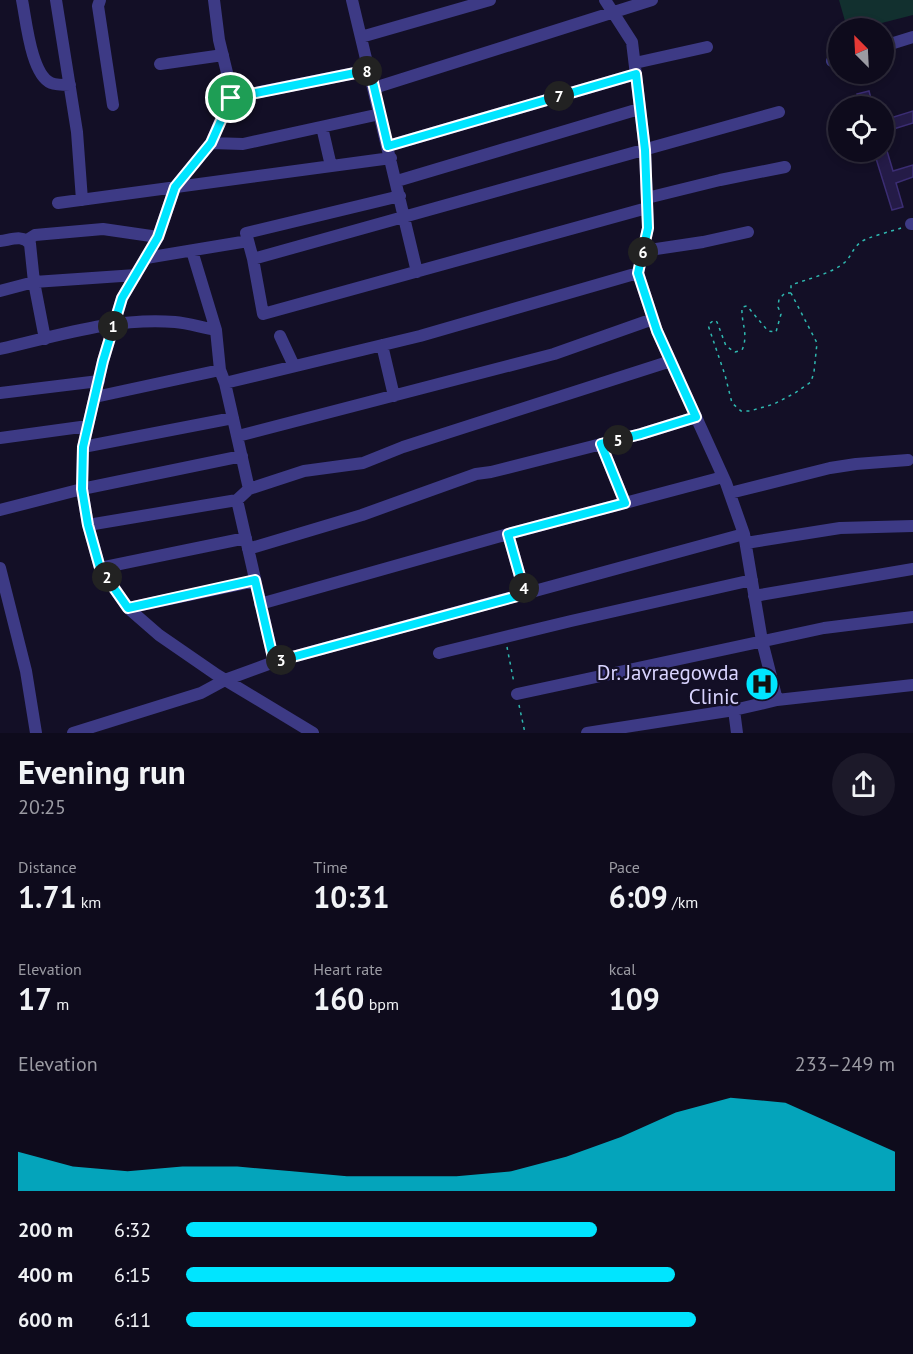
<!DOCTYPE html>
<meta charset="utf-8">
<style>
:root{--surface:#0e0b1c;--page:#1c1929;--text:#f1f3f6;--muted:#9b9ba3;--line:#2e2b3b;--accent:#00e5ff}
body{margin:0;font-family:"PT Sans",sans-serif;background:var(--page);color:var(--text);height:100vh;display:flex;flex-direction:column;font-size:22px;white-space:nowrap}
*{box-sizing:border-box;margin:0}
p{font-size:20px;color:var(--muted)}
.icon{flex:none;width:33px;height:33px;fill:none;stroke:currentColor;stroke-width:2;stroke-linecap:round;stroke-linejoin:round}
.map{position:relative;height:733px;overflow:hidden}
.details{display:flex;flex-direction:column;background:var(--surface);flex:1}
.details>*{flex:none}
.needle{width:39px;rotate:336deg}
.tools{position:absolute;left:828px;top:18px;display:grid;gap:12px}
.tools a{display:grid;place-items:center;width:66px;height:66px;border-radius:50%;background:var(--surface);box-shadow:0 3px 9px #0003,0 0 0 2px var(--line);font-size:30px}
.pin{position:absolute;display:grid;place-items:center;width:51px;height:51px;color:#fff;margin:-26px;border:3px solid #fff;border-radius:50%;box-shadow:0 2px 6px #0007}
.km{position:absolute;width:30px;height:30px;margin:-15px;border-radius:50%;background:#222;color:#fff;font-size:16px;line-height:30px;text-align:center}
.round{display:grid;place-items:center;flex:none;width:63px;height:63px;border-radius:32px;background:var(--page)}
.summary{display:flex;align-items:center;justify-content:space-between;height:102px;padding:0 18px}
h1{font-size:33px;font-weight:600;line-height:45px}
.metrics{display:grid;grid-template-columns:repeat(3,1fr);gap:9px;height:102px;padding:6px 18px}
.metrics div{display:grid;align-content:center}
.metrics b{font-size:30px;font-weight:600}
.metrics small{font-size:16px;font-weight:400}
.metrics p{font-size:16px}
.chart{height:168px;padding:12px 18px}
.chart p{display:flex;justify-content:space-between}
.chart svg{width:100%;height:108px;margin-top:6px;fill:var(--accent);opacity:.7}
ul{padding:0 18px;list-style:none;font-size:20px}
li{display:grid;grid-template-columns:96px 72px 1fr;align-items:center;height:45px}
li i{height:15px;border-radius:8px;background:var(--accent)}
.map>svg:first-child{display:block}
</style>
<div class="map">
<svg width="913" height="733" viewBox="0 0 913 733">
<rect width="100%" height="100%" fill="#130f26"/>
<!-- green -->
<path fill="#12302f" d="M 839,0 L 913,0 L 913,15 L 862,28 L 847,28 Z"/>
<!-- building -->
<path fill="#241b47" stroke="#3b2d73" stroke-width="1.5" d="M 869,91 L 873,106 L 861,106 L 857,94 Z
M 913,111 L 913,123 L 884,132 L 884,120 Z
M 884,141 L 893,171 L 913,165 L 913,177 L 896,183 L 903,207 L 892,210 L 874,152 L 884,152 Z
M 767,669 L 768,691 L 758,691 L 757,670 Z"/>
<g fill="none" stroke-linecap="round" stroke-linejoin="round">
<!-- path -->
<path stroke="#2fb8b0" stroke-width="1.5" stroke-dasharray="3 4.5" stroke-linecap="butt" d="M 791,293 L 785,293 L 779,299 L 778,307 L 781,314 L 776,332 L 768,331 L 747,306 L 742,307 C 741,324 749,334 742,350 L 735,352 L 726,346 L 717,322 L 714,320 L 708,325 L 725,375 L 732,403 L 741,411 L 750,411 L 774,404 L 795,393 L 811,382 L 814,372 L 817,343 L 791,293 L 791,285 C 805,280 837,272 847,260 C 852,254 853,248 861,242 C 867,237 893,231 901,228
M 507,647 L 514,683
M 519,705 L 525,733"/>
<!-- minor -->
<path stroke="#3d3a85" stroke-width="12" d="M 22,0 C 26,19 31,75 51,83 C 56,85 64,85 70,85
M 56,0 L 77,132 L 82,200
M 100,0 L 98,6 L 113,105
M 214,0 L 219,40 L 230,85 L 230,98 L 211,143 L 175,187 L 158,237 L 122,298 L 103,361 L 83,447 L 82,489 L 88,525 L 100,568 L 128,608 L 159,635 L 217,675 L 313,733
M 352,0 L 417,272
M 605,0 L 632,42 L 645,150 L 648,228 L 638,273 L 657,331 L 726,483 L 744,534 L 762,641 L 777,700
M 361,37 L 490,0
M 884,46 L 913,37
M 832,61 L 838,59
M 635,63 L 707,47
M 160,64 L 223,55
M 374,88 L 652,0
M 230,98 L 370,70
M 322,127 L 331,166
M 211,143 L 243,144 L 380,114
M 388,146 L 636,74
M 397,181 L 639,109
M 400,196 L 246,233 L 253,259 L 263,314 L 647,208
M 647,198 L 720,180 L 785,167
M 58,203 L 391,158
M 911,224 L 913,224
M 27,240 L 35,235 L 103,229 L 158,237
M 0,241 C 10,240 23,234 30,244 L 34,282 L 45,339
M 192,251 L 216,330 L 220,370 L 225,383 L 249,489 L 237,500 L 274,662
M 643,251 L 703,242 L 748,232
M 146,258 L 248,241
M 253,259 L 779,112
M 0,291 L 34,282 L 136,275
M 280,336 L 294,366
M 382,345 L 394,396
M 0,349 C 57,336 115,317 175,322 C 188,323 203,328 216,330
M 225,383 L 420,336 L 638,273
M 0,393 L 99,381
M 95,397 L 220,370
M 238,436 L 554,354 L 653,319
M 0,438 L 88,426
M 601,444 L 625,503
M 83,447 L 233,418
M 249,489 L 304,471 L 363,463 L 403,447 L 671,361
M 730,493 L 830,468 L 856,464 L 908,460
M 0,510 L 82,489 L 242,456
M 88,525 L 237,500
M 508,534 L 525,594
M 746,543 L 840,528 L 913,526
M 248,549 L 362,515 L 476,474 L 491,472 L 641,434 L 696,417
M 0,568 L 26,671 L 36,733
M 100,568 L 246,538
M 754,596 L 913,569
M 260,604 L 508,534 L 723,477
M 128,608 L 255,581
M 439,653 L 571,621 L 752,580
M 517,694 L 824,628 L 913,617
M 734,710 L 737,733
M 73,733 L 201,693 L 225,680 L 274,662 L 744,534
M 587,733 L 734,710 L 777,700 L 913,685"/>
</g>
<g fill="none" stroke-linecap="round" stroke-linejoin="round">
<defs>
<path id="route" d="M 370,70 L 388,146 L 636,74 L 645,150 L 648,228 L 638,273 L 657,331 L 696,417 L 641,434 L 601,444 L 625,503 L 508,534 L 525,594 L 274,662 L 255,580 L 128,608 L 100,568 L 88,525 L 82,489 L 83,447 L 103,361 L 122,298 L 158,237 L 175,187 L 211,143 L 231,98 Z"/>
</defs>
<!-- route casing -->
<use href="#route" stroke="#fff" stroke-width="12"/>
<!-- route -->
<use href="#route" stroke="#00e5ff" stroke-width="8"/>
</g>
<!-- icons -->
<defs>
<symbol id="hospital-disc" viewBox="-11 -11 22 22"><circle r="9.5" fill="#00e5ff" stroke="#130f26"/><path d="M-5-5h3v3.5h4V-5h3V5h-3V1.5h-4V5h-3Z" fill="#111"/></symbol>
</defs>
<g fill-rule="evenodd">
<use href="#hospital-disc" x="743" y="665" width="38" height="38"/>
</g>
<g text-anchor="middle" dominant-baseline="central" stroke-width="4.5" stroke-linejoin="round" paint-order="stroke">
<!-- poi labels -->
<g font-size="21" fill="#d9d4ff" stroke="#130f26" text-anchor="end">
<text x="739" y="672">Dr. Javraegowda<tspan x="739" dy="24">Clinic</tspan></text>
</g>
</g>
</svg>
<div class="tools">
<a><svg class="needle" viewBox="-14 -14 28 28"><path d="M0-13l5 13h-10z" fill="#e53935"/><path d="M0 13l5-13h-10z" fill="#9b9ba3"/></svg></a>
<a><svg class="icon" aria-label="locate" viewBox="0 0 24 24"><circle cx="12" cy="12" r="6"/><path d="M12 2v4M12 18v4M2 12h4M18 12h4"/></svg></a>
</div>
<div class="pin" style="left:231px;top:98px;background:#1e9e55"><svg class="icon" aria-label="arrive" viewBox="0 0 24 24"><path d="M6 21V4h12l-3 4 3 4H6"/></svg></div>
<b class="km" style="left:113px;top:326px">1</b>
<b class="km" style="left:107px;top:577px">2</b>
<b class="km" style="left:281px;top:660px">3</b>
<b class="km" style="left:524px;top:588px">4</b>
<b class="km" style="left:618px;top:440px">5</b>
<b class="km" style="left:643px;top:252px">6</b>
<b class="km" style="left:559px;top:96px">7</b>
<b class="km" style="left:367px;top:71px">8</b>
</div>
<section class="details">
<div class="summary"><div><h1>Evening run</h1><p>20:25</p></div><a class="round"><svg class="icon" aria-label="share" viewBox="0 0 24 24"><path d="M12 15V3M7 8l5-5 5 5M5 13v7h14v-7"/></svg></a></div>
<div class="metrics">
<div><p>Distance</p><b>1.71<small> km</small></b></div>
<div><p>Time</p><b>10:31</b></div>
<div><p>Pace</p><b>6:09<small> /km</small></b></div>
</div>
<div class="metrics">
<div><p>Elevation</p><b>17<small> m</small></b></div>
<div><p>Heart rate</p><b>160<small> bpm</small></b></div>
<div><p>kcal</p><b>109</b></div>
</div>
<div class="chart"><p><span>Elevation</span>233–249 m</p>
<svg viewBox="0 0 160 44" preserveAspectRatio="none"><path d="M0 44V28L10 34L20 36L30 34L40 34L50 36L60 38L70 38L80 38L90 36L100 30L110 22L120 12L130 6L140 8L150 18L160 28V44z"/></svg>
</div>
<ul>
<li><b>200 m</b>6:32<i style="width:58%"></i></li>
<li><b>400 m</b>6:15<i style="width:69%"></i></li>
<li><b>600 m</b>6:11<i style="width:72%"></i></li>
</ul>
</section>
